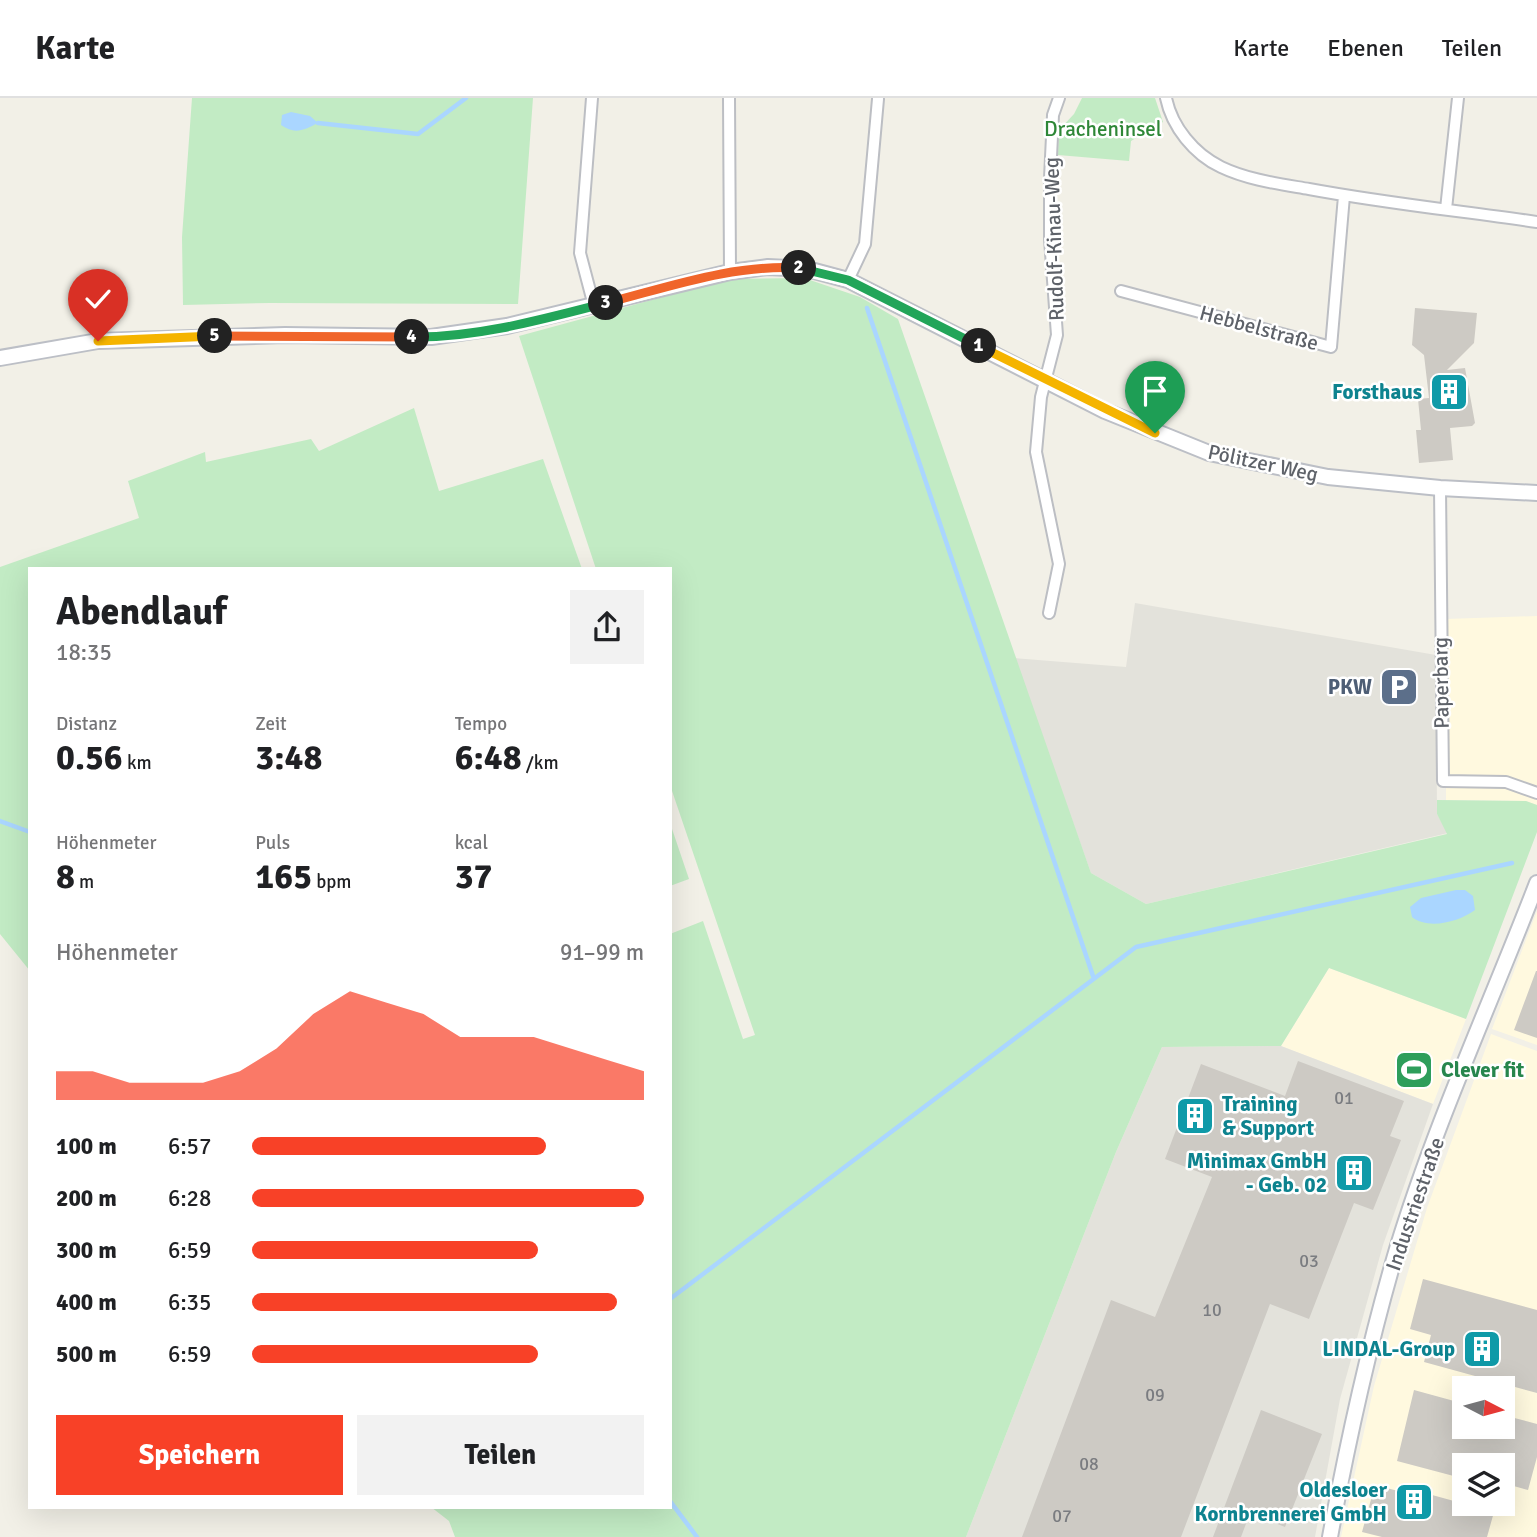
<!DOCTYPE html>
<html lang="de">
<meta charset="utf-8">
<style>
:root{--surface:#fff;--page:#f2f2f2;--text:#202124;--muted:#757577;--line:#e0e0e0;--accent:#f84127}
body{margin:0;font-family:Signika,sans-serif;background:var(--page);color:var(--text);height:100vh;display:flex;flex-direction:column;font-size:26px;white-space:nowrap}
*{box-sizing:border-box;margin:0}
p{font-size:23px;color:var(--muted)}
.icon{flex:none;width:38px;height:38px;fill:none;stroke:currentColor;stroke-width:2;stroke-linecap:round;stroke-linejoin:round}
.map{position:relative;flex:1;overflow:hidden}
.side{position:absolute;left:28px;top:469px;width:644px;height:942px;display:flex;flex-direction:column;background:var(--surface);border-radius:0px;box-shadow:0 7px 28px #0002}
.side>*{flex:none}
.needle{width:46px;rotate:96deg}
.tools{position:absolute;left:1452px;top:1278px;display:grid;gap:14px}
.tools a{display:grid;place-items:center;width:63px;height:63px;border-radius:0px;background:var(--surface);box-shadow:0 7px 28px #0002;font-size:35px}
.pin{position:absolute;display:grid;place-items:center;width:60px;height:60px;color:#fff;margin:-72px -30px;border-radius:50% 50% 50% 0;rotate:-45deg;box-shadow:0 0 7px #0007}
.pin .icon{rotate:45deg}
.km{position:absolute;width:35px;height:35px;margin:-18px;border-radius:50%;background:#222;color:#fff;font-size:19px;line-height:35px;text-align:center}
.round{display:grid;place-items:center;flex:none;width:74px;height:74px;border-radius:0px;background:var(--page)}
.overview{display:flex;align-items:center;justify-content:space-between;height:119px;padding:0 28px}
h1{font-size:38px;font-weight:700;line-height:52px}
.metrics{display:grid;grid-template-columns:repeat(3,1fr);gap:10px;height:119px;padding:7px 28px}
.metrics div{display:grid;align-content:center}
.metrics b{font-size:35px;font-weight:700}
.metrics small{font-size:19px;font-weight:400}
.metrics p{font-size:19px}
.chart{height:196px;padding:14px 28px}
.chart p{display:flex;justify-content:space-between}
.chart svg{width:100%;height:126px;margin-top:7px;fill:var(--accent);opacity:.7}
.cta{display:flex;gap:14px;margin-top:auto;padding:14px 28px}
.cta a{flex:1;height:80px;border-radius:0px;background:var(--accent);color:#fff;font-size:28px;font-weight:700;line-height:80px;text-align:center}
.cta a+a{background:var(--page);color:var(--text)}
ul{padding:0 28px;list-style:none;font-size:23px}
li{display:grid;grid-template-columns:112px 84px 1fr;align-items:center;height:52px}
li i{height:18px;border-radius:9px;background:var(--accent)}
header{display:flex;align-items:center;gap:42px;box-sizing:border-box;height:98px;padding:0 35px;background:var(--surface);border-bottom:2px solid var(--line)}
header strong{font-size:33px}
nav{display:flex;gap:38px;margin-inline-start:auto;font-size:24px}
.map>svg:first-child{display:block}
</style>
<header>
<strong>Karte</strong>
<nav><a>Karte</a><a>Ebenen</a><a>Teilen</a></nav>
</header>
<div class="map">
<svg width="1537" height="1439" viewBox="0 0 1537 1439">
<rect width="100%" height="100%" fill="#f2f0e7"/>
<!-- commercial -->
<path fill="#fff9df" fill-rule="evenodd" d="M 1537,518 L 1537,707 L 1526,703 L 1446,702 L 1446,521 Z
M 1537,813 L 1537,947 L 1492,931 Z
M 1329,870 L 1466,921 L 1433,1006 L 1281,948 Z
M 1491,936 L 1537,953 L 1537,1439 L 1341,1439 L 1374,1288 L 1427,1110 ZM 1465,1290 L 1503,1290 L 1503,1328 L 1465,1328 ZM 1465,1367 L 1503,1367 L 1503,1405 L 1465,1405 Z"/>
<!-- industrial -->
<path fill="#e3e2db" d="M 1135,505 L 1436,557 L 1437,716 L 1448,735 L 1146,806 L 1091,775 L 1014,560 L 1126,569 Z
M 1281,948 L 1433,1006 L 1383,1147 L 1340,1301 L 1315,1439 L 966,1439 L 1116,1054 L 1162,949 Z"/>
<!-- green -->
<path fill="#c2ebc4" d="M 192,0 L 533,0 L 518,206 L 270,205 L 183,207 L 182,139 Z
M 1082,0 L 1155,0 L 1163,24 L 1131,43 L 1129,63 L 1058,57 L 1059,32 L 1074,16 Z
M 804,180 L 860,199 L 898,221 L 1091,775 L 1146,806 L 1447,736 L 1437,716 L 1437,702 L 1526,703 L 1537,707 L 1537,734 L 1466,921 L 1329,870 L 1281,948 L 1162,949 L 1116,1054 L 966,1439 L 455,1439 L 449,1423 L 431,1409 L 670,1409 L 670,836 L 703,823 L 743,941 L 755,937 L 670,687 L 670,471 L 596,471 L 519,238 L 729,181 Z
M 414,310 L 439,393 L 543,361 L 582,471 L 30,471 L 30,873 L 0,836 L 0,469 L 139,420 L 128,383 L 205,354 L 206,364 L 311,341 L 319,353 Z
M 670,725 L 689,781 L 670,788 Z"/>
<!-- water -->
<path fill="#aad6ff" d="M 291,14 L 310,18 L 318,25 C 304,32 295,37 281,27 L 282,17 Z
M 1456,792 L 1465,792 L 1473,798 L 1475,812 C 1459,824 1428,832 1412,819 L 1410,809 L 1421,800 Z"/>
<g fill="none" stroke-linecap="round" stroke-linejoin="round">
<!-- stream -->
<path stroke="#aad6ff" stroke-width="4.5" d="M 318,25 L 418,36 L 466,0
M 867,210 L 1093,878
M 0,723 L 30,734
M 670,1201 L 1136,849 L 1512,765
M 670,1403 L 697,1439"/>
</g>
<!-- building -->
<path fill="#cdcac4" d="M 1415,210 L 1477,215 L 1474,245 L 1447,272 L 1465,270 L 1475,325 L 1472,328 L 1450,330 L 1453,362 L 1419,365 L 1416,332 L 1421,332 L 1418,301 L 1429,300 L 1424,257 L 1412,247 Z
M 1536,873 L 1537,873 L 1537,940 L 1514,932 Z
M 1298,963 L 1404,1003 L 1390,1038 L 1401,1042 L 1373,1112 L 1354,1105 L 1309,1221 L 1270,1206 L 1181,1439 L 1022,1439 L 1111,1202 L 1155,1219 L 1212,1079 L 1165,1061 L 1201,966 L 1285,998 Z
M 1423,1181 L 1537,1212 L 1537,1295 L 1424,1264 L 1431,1237 L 1410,1231 Z
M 1414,1292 L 1465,1306 L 1465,1328 L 1503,1328 L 1503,1317 L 1537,1326 L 1537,1359 L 1528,1392 L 1503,1385 L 1503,1367 L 1465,1367 L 1465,1381 L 1397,1363 Z
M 1261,1312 L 1322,1336 L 1285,1429 L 1250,1415 L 1241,1439 L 1213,1439 Z
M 1375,1387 L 1402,1394 L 1403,1389 L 1494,1414 L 1487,1439 L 1382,1439 L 1362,1434 Z"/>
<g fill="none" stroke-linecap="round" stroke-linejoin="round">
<defs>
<path id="minor" d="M 592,0 L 580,155 L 594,208
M 729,0 L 730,174
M 1166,0 C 1172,29 1194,56 1221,69 C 1248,82 1280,86 1309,91 C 1384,105 1461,113 1537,124
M 1446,111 L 1458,0
M 848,182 L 865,146 L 878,1
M 1121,193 L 1331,249 L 1344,98
M 1440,390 L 1443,683 L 1506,684 L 1537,695
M 1049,515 L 1059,466 L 1036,354 L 1041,299 L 1057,237 L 1050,141 L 1050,80 L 1053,17 L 1059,0"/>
<path id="secondary" d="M 0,260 L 98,243 L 285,237 L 431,239 L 507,228 L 730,174 L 768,169 L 807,171 L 848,182 L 1105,313 L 1209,355 L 1328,379 L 1440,390 L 1537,395
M 1330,1439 C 1348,1342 1369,1246 1397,1151 C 1435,1026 1490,907 1537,785"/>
</defs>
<!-- minor casing -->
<use href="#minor" stroke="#bcbec3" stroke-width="14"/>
<!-- secondary casing -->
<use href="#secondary" stroke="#bcbfc6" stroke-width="18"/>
<!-- minor -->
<use href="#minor" stroke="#fff" stroke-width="10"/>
<!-- secondary -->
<use href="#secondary" stroke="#fff" stroke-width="14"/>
</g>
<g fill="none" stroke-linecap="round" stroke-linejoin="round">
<defs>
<path id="split-1" d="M 979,248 L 1155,335"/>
<path id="split-2" d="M 799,170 L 848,182 L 979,248"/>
<path id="split-3" d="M 606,205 C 669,189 733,166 799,170"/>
<path id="split-4" d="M 412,239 C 476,240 544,221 606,205"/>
<path id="split-5" d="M 215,238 L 412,239"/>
<path id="split-6" d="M 98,243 L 215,238"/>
</defs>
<!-- split-1 casing -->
<use href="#split-1" stroke="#fff" stroke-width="14"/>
<!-- split-2 casing -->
<use href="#split-2" stroke="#fff" stroke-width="14"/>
<!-- split-3 casing -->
<use href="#split-3" stroke="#fff" stroke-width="14"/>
<!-- split-4 casing -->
<use href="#split-4" stroke="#fff" stroke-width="14"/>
<!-- split-5 casing -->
<use href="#split-5" stroke="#fff" stroke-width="14"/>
<!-- split-6 casing -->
<use href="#split-6" stroke="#fff" stroke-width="14"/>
<!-- split-1 -->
<use href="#split-1" stroke="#f5b400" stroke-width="9"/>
<!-- split-2 -->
<use href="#split-2" stroke="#22a559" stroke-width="9"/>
<!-- split-3 -->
<use href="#split-3" stroke="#f0652b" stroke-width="9"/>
<!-- split-4 -->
<use href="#split-4" stroke="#22a559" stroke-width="9"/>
<!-- split-5 -->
<use href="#split-5" stroke="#f0652b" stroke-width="9"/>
<!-- split-6 -->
<use href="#split-6" stroke="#f5b400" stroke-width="9"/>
</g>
<!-- icons -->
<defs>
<symbol id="building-square" viewBox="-11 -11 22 22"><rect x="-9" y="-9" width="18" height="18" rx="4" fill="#0f9aa8" stroke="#fff"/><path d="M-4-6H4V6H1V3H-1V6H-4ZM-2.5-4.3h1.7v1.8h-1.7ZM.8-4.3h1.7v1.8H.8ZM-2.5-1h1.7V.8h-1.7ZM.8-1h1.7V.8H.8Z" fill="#fff"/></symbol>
<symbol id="parking-square" viewBox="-11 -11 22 22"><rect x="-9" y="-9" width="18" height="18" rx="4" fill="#5c6f8a" stroke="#fff"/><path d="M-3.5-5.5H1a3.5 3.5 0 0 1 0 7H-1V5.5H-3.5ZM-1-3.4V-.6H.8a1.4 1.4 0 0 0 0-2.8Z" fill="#fff"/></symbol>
<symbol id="stadium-square" viewBox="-11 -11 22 22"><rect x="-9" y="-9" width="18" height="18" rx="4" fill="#2e9e5b" stroke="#fff"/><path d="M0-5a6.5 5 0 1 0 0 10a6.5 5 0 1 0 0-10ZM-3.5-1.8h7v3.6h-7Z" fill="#fff"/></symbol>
</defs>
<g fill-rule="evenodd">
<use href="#building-square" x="1427" y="272" width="44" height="44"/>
<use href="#parking-square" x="1377" y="567" width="44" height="44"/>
<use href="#stadium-square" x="1392" y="950" width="44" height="44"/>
<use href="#building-square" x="1173" y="996" width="44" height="44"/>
<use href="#building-square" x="1332" y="1053" width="44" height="44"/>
<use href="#building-square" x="1460" y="1229" width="44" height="44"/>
<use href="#building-square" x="1392" y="1382" width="44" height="44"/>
</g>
<g text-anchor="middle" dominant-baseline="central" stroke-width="5" stroke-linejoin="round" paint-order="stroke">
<!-- number labels -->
<g font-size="18" fill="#7a7c80">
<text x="1344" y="1000">01</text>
<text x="1309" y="1163">03</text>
<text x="1212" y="1212">10</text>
<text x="1155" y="1297">09</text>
<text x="1089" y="1366">08</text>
<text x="1062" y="1418">07</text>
</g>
<!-- park labels -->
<g font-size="21" fill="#2e8737" stroke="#fff">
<text x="1103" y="31">Dracheninsel</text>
</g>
<!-- street labels -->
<g font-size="21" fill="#5e6269" stroke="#fff">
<text transform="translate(1054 141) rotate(-92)">Rudolf-Kinau-Weg</text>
<text transform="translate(1259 230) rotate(15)">Hebbelstraße</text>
<text transform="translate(1263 365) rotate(12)">Pölitzer Weg</text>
<text transform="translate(1441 585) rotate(-91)">Paperbarg</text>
<text transform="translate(1415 1106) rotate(-71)">Industriestraße</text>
</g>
<!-- culture labels -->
<g font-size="21" font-weight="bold" fill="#0d838f" stroke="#fff" text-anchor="end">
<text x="1422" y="294">Forsthaus</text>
<text x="1222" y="1006" text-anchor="start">Training<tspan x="1222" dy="24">&amp; Support</tspan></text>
<text x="1327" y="1063">Minimax GmbH<tspan x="1327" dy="24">- Geb. 02</tspan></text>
<text x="1455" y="1251">LINDAL-Group</text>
<text x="1387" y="1392">Oldesloer<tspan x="1387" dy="24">Kornbrennerei GmbH</tspan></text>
</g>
<!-- service labels -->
<g font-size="21" font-weight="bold" fill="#4e5e75" stroke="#fff" text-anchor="end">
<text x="1372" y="589">PKW</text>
</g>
<!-- leisure labels -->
<g font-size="21" font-weight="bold" fill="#27864d" stroke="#fff" text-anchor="start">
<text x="1441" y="972">Clever fit</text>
</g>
</g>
</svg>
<div class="tools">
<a><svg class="needle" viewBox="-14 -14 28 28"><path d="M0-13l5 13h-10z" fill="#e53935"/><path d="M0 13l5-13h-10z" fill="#757577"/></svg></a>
<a><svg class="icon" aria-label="layers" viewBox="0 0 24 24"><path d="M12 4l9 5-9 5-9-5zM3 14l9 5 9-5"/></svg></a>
</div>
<div class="pin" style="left:1155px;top:335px;background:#1e9e55"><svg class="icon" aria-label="arrive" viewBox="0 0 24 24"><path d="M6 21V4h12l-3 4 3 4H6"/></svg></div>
<div class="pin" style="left:98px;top:243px;background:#d93025"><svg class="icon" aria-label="check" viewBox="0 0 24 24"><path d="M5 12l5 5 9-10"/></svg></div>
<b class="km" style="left:979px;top:248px">1</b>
<b class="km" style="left:799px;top:170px">2</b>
<b class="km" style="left:606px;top:205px">3</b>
<b class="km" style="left:412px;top:239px">4</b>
<b class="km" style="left:215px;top:238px">5</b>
<section class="side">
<div class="overview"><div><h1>Abendlauf</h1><p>18:35</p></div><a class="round"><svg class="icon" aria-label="share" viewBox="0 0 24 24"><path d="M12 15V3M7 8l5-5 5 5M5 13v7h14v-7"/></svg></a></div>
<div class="metrics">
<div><p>Distanz</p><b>0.56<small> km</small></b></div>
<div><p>Zeit</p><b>3:48</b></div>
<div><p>Tempo</p><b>6:48<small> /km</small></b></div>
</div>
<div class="metrics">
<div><p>Höhenmeter</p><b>8<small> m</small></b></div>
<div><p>Puls</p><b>165<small> bpm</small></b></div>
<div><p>kcal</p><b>37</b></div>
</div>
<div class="chart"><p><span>Höhenmeter</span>91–99 m</p>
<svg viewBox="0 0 160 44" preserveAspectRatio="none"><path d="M0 44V34L10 34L20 38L30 38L40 38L50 34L60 26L70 14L80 6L90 10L100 14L110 22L120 22L130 22L140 26L150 30L160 34V44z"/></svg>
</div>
<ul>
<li><b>100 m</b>6:57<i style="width:75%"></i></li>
<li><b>200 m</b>6:28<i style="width:100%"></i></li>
<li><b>300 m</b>6:59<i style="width:73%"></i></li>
<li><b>400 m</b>6:35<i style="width:93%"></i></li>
<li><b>500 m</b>6:59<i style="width:73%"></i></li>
</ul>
<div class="cta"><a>Speichern</a><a>Teilen</a></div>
</section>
</div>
